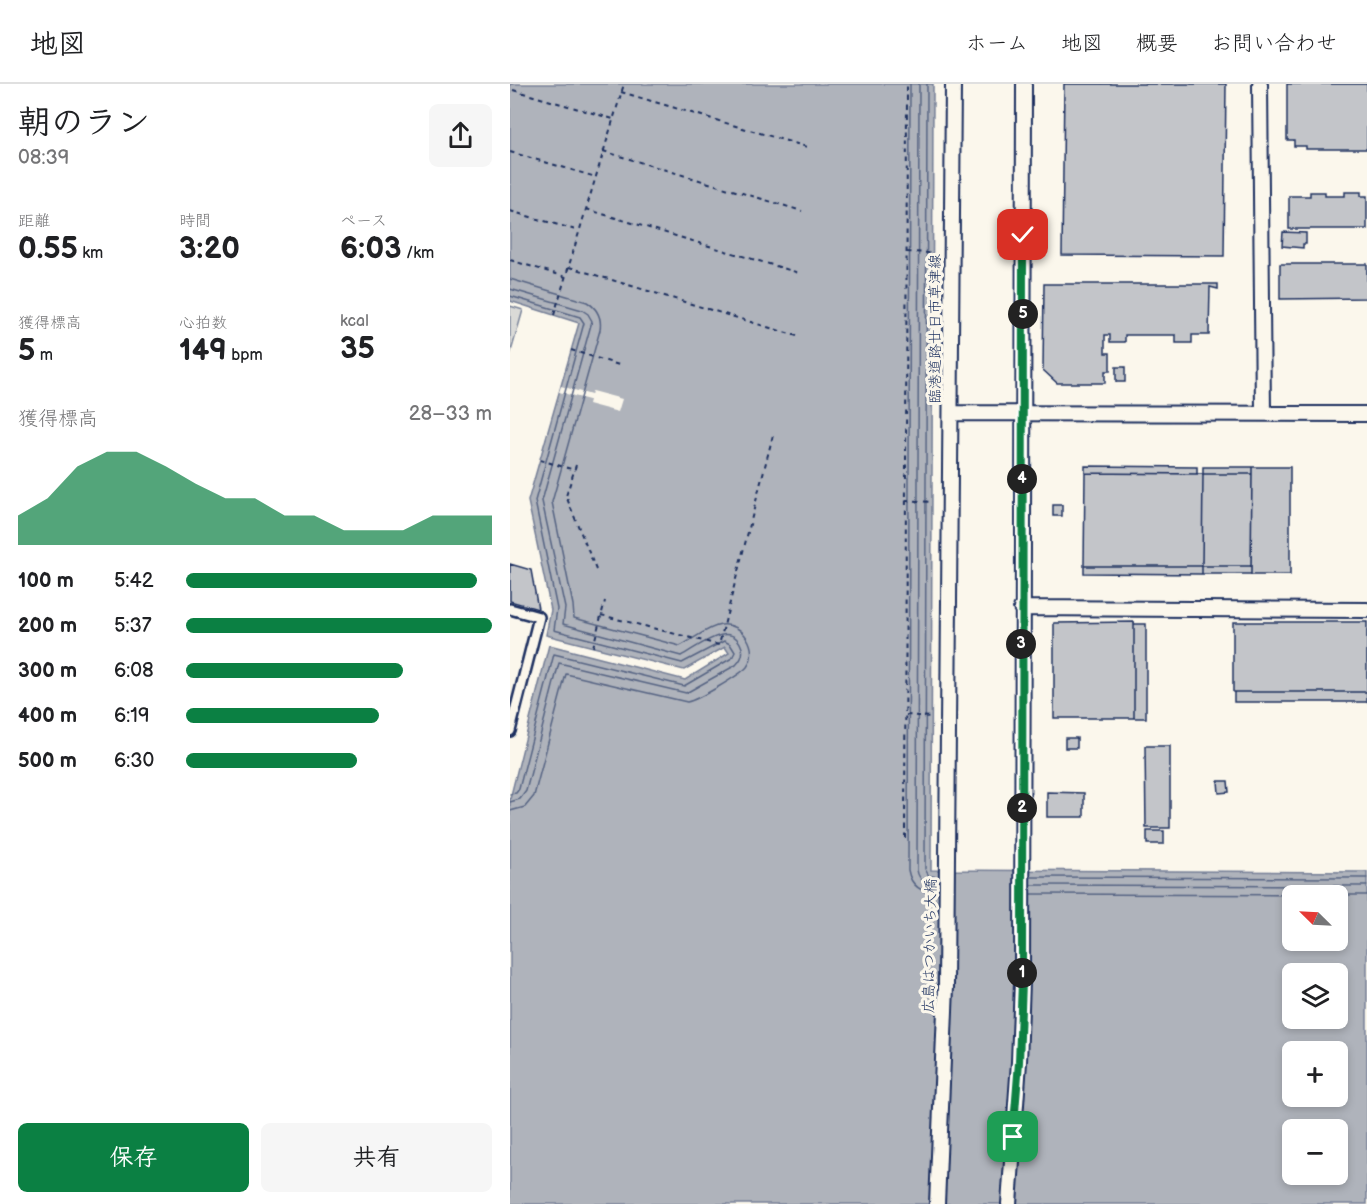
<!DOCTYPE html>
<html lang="ja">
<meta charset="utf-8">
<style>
:root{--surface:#fff;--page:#f6f6f6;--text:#202124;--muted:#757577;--line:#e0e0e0;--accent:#0b8043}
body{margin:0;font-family:"Balsamiq Sans","Klee One",sans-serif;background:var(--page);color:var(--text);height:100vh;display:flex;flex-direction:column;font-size:22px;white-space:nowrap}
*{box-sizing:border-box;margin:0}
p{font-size:20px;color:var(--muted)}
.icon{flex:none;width:33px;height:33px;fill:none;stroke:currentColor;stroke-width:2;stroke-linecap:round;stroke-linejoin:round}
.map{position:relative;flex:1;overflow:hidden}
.details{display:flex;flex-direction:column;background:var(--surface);width:510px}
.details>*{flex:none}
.needle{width:39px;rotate:294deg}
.controls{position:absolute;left:772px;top:801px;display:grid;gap:12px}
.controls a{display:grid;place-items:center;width:66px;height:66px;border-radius:9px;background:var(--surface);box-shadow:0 3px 9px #0003;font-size:30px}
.pin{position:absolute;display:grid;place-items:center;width:51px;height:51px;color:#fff;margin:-26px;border-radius:12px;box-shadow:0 3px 9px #0006}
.km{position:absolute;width:30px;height:30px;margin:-15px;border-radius:50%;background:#222;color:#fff;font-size:16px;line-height:30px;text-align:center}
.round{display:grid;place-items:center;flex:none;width:63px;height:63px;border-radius:9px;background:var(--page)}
.headline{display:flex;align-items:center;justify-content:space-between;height:102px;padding:0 18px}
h1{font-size:33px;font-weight:700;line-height:45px}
.metrics{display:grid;grid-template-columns:repeat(3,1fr);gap:9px;height:102px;padding:6px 18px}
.metrics div{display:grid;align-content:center}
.metrics b{font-size:30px;font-weight:700}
.metrics small{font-size:16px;font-weight:400}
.metrics p{font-size:16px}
.chart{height:168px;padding:12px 18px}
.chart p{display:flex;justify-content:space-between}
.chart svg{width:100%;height:108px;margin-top:6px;fill:var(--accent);opacity:.7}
.primary-button{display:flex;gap:12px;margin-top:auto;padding:12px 18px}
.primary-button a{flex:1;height:69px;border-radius:9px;background:var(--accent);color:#fff;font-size:24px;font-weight:700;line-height:69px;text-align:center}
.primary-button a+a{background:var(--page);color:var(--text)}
ul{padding:0 18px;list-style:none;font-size:20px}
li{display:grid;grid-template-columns:96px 72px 1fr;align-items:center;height:45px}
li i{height:15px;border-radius:8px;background:var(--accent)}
header{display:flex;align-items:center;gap:36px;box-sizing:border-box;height:84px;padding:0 30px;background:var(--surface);border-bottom:2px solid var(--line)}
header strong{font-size:28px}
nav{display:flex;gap:33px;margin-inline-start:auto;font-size:21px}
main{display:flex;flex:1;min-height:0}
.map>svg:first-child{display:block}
</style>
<header>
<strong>地図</strong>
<nav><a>ホーム</a><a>地図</a><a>概要</a><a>お問い合わせ</a></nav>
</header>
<main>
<section class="details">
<div class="headline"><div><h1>朝のラン</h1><p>08:39</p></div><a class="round"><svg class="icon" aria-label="share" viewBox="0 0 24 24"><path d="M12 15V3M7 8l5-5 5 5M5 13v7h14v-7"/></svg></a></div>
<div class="metrics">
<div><p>距離</p><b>0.55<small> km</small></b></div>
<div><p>時間</p><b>3:20</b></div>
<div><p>ペース</p><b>6:03<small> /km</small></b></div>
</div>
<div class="metrics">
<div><p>獲得標高</p><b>5<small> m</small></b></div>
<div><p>心拍数</p><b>149<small> bpm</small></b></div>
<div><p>kcal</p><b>35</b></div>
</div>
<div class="chart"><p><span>獲得標高</span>28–33 m</p>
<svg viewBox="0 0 160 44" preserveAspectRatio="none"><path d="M0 44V32L10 25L20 12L30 6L40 6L50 12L60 19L70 25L80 25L90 32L100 32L110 38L120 38L130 38L140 32L150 32L160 32V44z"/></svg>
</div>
<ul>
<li><b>100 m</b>5:42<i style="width:95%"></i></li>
<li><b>200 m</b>5:37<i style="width:100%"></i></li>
<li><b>300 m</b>6:08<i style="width:71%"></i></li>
<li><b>400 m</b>6:19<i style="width:63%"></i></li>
<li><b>500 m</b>6:30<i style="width:56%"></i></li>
</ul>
<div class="primary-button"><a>保存</a><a>共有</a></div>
</section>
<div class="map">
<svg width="857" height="1120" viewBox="0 0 857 1120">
<rect width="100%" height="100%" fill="#fbf7ec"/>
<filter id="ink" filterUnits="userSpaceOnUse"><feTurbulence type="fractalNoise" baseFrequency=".0167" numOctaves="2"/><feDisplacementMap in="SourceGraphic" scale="12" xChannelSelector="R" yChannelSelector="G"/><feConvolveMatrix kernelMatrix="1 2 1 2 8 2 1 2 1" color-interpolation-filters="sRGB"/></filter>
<g filter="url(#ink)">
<!-- green -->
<path fill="#dadad7" stroke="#7a849a" stroke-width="1.5" d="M 0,222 L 13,226 L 0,271 Z"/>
<!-- water -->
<path fill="#afb3bb" stroke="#747e96" stroke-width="1.5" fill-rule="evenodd" d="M 0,0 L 423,0 L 421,786 L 857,788 L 857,1120 L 0,1120 L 0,715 L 39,561 L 175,596 L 219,569 L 215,563 L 174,586 L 36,551 L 41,526 L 18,417 L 69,239 L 0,217 ZM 783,812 L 828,812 L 828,856 L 783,856 ZM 783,890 L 828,890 L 828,934 L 783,934 ZM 783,968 L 828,968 L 828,1012 L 783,1012 ZM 783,1046 L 828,1046 L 828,1090 L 783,1090 Z"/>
<!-- pier -->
<path fill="#fbf7ec" d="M 51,302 L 81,311 L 82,307 L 112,315 L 108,328 L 78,320 L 79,316 L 49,308 Z"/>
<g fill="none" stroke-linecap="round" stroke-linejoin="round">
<!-- shore -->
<path stroke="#566483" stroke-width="1.5" d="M 400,0 L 398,786 C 401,803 412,809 428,809
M 409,0 L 407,786 C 409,798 417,800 429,800
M 417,0 L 415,785 L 419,792 L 429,793
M 0,195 L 77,218 C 88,225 92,234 90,246 L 42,418 L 63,521 L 64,534 L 170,562 C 183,556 197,543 211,541 C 233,538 250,565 237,583 C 230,591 188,616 177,618 L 56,590 L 24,712 L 15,723 L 0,727
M 0,205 L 72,226 L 78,230 L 82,237 L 32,417 L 55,524 L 53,540 L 171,572 C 187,564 222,533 232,564 C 234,571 231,576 226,581 L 176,609 L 49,579 L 16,707 L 10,715 L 0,718
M 0,212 L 70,233 L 74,239 L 25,417 L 47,525 L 44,546 L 172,579 L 214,557 L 220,560 L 225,568 L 222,574 L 174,602 L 44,570 L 9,705 L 6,709 L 0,710
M 520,793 L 857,794
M 520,801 L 857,802
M 520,810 L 857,811"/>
</g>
<!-- building -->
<path fill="#c3c5c9" stroke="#1b2f5e" stroke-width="1.5" d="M 554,0 L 716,0 L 714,172 L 552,171 Z
M 777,0 L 857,0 L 857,65 L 796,65 L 796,62 L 784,62 L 784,56 L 777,56 Z
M 800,108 L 815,108 L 815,112 L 835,112 L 835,108 L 851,108 L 851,112 L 857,112 L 857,145 L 779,145 L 779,112 L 800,112 Z
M 773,148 L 796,149 L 796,160 L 793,160 L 793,164 L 772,162 Z
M 770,180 L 857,180 L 857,214 L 770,215 Z
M 534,200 L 708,200 L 708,205 L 700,203 L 699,251 L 682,251 L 682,259 L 666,259 L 666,251 L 615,251 L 615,258 L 600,258 L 600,251 L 595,251 L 595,269 L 600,269 L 600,287 L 595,287 L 595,299 L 547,299 L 533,286 Z
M 606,283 L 615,283 L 615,298 L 606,298 Z
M 575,382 L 687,383 L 687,390 L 575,389 Z
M 693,383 L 742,383 L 742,390 L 693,390 Z
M 742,383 L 780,383 L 780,491 L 741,491 Z
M 575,389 L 693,390 L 692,482 L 574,482 Z
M 693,390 L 742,390 L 741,482 L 692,482 Z
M 543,421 L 552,421 L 552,432 L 543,432 Z
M 0,480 L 21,486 L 28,525 L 0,517 Z
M 574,482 L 692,482 L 692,490 L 574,489 Z
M 692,482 L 741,482 L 741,490 L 692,490 Z
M 624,538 L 624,634 L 544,634 L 544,539 Z
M 723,538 L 857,538 L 857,608 L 723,608 Z
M 624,540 L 636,540 L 636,634 L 624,634 Z
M 724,608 L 857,608 L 857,618 L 724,618 Z
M 555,654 L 567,654 L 567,664 L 555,664 Z
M 635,662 L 660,662 L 660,744 L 636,744 Z
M 708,697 L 718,697 L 719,708 L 709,709 Z
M 537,708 L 574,709 L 574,733 L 537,733 Z
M 637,747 L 654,747 L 654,760 L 637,760 Z"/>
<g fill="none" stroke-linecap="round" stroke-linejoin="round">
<defs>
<path id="street" d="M 0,525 L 29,533 L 0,647"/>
<path id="secondary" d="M 750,0 L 753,329
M 441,329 L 857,330
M 511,524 L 857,526
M 427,1120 L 436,903 L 443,0
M 499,1120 L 509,978 L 512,898 L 514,0"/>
</defs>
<!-- street casing -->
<use href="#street" stroke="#1b2f5e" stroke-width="14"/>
<!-- secondary casing -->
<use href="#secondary" stroke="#1b2f5e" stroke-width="18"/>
<!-- path -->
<path stroke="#1b2f5e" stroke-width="2" stroke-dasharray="4.5 4.5" stroke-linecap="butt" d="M 3,6 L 103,35
M 111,8 L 297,63
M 93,67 L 292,127
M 0,68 L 86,93
M 76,125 L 289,189
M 0,127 L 69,147
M 397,168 L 422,169
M 0,176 L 56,193
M 59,183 L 287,252
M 44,231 L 114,0
M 61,266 L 112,282
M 30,376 L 65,386
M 66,381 L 56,412 L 86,486
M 396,416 L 421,418
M 91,531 L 209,561 L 263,351
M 83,563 L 95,517
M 396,631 L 421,633
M 395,754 L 397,0"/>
<!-- street -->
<use href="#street" stroke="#fbf7ec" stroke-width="9"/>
<!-- secondary -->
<use href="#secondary" stroke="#fbf7ec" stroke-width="14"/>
</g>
</g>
<g fill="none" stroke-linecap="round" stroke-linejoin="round" filter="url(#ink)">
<defs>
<path id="route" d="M 503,1053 L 509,978 L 512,898 L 513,151"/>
</defs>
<!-- route casing -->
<use href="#route" stroke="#fff" stroke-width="12"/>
<!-- route -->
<use href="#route" stroke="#0b8043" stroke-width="8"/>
</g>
<g text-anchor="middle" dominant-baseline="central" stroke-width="6" stroke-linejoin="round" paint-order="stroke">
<!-- street labels -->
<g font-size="15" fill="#1b2f5e" stroke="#fbf7ec">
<text transform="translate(425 245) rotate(-90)">臨港道路廿日市草津線</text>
<text transform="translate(420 862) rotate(-89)">広島はつかいち大橋</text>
</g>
</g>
</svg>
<div class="controls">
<a><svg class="needle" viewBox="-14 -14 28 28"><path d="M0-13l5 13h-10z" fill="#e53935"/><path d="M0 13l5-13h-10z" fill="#757577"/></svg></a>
<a><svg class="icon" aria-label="layers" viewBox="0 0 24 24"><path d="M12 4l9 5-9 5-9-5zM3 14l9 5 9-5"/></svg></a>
<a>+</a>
<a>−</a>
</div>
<div class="pin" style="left:503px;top:1053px;background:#1e9e55"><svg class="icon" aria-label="arrive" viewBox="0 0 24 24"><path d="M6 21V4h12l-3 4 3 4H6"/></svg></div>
<div class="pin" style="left:513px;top:151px;background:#d93025"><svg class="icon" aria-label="check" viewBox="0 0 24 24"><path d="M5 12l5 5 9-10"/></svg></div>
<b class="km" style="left:512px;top:889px">1</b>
<b class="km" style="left:512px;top:724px">2</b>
<b class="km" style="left:511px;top:560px">3</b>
<b class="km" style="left:512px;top:395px">4</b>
<b class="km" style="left:513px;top:230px">5</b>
</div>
</main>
